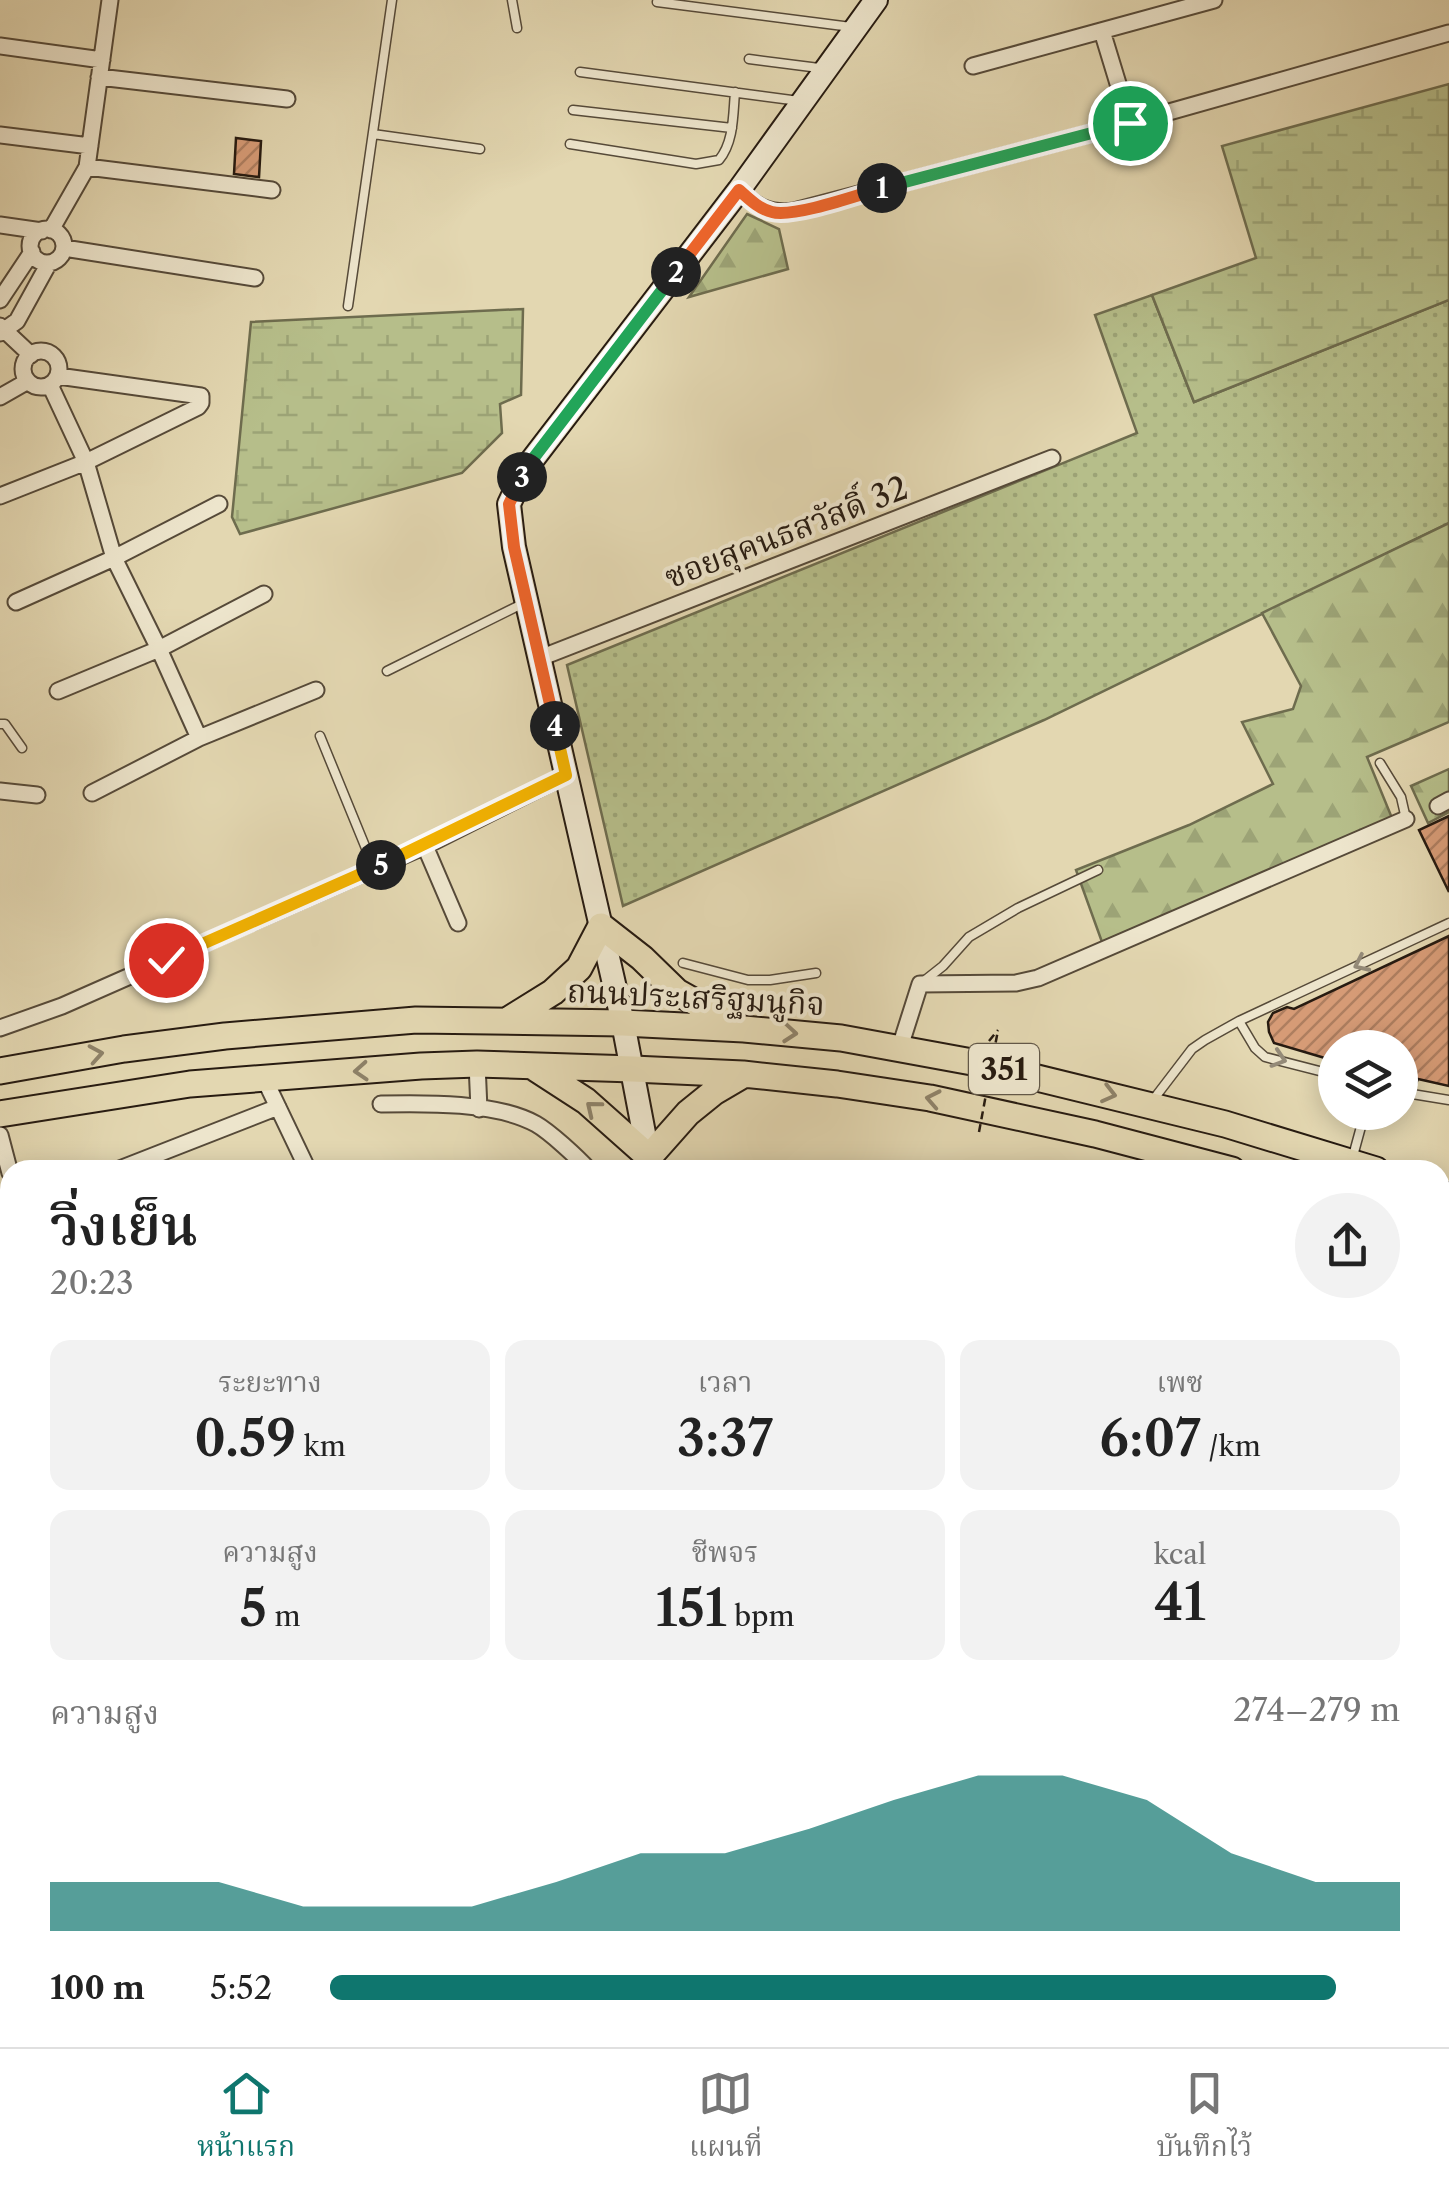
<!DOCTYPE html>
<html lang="th">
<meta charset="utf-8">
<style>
:root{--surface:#fff;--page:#f2f2f2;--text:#222;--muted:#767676;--line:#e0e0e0;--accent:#0f766e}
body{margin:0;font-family:"Libre Caslon Text","Noto Serif Thai",serif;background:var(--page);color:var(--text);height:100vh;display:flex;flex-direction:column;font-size:38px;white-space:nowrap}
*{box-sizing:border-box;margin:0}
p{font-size:32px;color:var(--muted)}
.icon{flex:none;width:55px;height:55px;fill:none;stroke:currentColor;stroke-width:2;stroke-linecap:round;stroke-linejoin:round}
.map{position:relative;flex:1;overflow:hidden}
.details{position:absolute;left:0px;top:1160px;width:1450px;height:888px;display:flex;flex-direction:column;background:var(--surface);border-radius:30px 30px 0 0;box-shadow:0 5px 25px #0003}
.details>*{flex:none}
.fabs{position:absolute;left:1318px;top:1030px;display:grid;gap:20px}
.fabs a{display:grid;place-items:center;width:100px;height:100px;border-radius:50%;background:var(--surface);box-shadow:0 5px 25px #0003;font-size:50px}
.pin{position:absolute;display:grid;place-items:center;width:85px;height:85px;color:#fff;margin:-42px;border:5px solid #fff;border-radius:50%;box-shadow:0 2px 10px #0007}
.km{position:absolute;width:50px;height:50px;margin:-25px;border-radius:50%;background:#222;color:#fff;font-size:28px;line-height:50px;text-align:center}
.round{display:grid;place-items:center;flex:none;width:105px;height:105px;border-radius:52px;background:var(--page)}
.headline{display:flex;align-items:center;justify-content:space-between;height:170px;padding:0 50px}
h1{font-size:55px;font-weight:600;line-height:75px}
.stats{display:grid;grid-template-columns:repeat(3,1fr);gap:15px;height:170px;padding:10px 50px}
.stats div{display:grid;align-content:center;border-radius:20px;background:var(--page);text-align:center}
.stats b{font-size:50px;font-weight:600}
.stats small{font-size:28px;font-weight:400}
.stats p{font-size:28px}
.chart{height:280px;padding:20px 50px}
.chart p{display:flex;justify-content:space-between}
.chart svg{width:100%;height:180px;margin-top:10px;fill:var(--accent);opacity:.7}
ul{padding:0 50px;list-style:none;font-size:32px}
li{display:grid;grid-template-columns:160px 120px 1fr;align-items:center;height:75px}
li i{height:25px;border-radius:12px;background:var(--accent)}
.dock{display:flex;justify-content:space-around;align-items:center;height:140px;border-top:2px solid var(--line);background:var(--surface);font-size:28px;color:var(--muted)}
.dock a{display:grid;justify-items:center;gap:5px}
.dock .on{color:var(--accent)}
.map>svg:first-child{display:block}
</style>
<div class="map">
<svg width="1449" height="2047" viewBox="0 0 1449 2047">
<defs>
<pattern id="green-dots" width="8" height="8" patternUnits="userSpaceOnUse" patternTransform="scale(2.5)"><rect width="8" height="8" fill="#b6be8a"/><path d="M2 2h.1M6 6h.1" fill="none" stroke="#9ca376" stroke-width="1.8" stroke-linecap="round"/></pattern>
<pattern id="forest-firs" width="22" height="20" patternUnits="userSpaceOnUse" patternTransform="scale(2.5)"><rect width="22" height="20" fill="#b6be8a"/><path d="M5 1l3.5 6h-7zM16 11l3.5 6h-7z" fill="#9ca376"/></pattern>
<pattern id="wetland-marsh" width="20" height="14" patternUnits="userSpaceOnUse" patternTransform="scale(2.5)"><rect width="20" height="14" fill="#b6be8a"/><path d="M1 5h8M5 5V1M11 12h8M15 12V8" fill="none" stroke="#9ca376"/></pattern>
<pattern id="building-hatch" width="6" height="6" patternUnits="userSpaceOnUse" patternTransform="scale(2.5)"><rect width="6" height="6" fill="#d69b76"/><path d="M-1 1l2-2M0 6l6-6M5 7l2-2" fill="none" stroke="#ae7e5f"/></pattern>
</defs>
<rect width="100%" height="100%" fill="#e3d7b1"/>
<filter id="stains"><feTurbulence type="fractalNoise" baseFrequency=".002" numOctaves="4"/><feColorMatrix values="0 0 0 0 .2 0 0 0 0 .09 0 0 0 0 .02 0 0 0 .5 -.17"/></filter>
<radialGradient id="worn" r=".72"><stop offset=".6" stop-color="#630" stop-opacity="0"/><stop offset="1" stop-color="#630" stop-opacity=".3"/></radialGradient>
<!-- green -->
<path fill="url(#green-dots)" stroke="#6e6c4e" stroke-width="2.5" d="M 1152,295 L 1194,402 L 1449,300 L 1449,523 L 1044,720 L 623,906 L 567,665 L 1137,433 L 1095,315 Z
M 0,1421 L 10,1454 L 10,1803 L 0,1806 Z"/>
<!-- forest -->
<path fill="url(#forest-firs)" stroke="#6e6c4e" stroke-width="2.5" d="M 747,214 L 779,229 L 788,269 L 689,297 Z
M 1449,523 L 1449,722 L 1367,757 L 1392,818 L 1102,942 L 1076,870 L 1189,825 L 1273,784 L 1242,722 L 1293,709 L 1301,686 L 1262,613 Z
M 1449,769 L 1449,812 L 1428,823 L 1411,786 Z"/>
<!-- wetland -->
<path fill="url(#wetland-marsh)" stroke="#6e6c4e" stroke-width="2.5" d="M 1449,84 L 1449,300 L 1194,402 L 1152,295 L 1256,258 L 1222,146 Z
M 523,309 L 521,395 L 500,404 L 502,433 L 462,473 L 240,534 L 232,517 L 251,322 Z
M 1449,1980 L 1449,2047 L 1443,2047 L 1440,2038 L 1440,1984 Z
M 1325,2038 L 1433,2038 L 1430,2046 L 1427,2047 L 1328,2047 Z"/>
<!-- building -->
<path fill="url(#building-hatch)" stroke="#271b11" stroke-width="2.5" d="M 236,138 L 261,141 L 259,177 L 234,174 Z
M 1449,816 L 1449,892 L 1419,830 Z
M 1449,936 L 1449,1086 L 1418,1079 L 1415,1086 L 1400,1081 L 1400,1048 L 1335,1048 L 1335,1061 L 1274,1043 L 1269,1032 L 1268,1022 L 1273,1013 L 1287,1007 L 1294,1009 Z"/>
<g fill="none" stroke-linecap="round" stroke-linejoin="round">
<defs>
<path id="lane" d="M 512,0 L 517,28
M 657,2 L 851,27
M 749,59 L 819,68
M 580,72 L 799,101
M 573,110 L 732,128
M 373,134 L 480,149
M 570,144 L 696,164 L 719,160 C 734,142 733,115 735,92
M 348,306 L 392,0
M 387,671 L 522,604
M 0,724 L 5,724 L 22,748
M 320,736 L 374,868
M 1380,763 L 1401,797 L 1406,819
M 683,963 L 748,980 L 770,980 L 816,973
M 924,981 L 943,966 L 969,937 L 1018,908 L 1098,870
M 1239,1021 L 1255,1048 L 1265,1057 L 1335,1075
M 1400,1092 L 1449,1100
M 1153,1100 L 1192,1049 L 1205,1040 L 1239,1021 L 1449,923
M 1353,1156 L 1365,1112
M 1136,1170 L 1159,1160"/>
<path id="street" d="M 1102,31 L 1130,123
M 0,46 L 102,60
M 973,66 L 1214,0
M 99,77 L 287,99
M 0,135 L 90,146
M 87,167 L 272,190
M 739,190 C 756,207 770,214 794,211 L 1130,123 L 1449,33
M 0,225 L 42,231
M30 246a17 17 0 1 1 34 0a17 17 0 1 1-34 0Z
M 51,230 L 87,167 L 110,0
M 64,248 L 255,278
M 0,300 L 32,252
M 0,326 L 31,355
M 0,333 L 17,321 L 49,263
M23 369a18 18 0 1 1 36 0a18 18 0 1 1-36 0Z
M 50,385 L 86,462 L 114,558 L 159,649 L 199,738
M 0,397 L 28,381
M 0,496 L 86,462 L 198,407 L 201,403 L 201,396 L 58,376
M 16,602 L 114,558 L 219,504
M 540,658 L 1052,458
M 58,691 L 159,649 L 264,594
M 0,791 L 37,795
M 92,793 L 199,738 L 316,690
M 1438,806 L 1449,800
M 425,846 L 458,923
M 0,1028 L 62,1006 L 425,846 L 566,775
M 900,1047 L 920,984 L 1016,983 L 1038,978 L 1406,819
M 477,1064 L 479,1109
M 264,1078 L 308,1170
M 381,1104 C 426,1103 496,1102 536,1124 C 550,1132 577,1157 589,1170
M 0,1135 L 10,1173
M 117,1170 L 278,1107
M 1440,1291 L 1449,1276
M 1440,1646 L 1449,1642
M 1440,1902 L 1449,1898
M 96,2038 L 99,2047
M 254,2038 L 257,2047
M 400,2038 L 404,2047
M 567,2038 L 570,2047
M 633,2038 L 637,2047
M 717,2038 L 722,2047
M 1078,2047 L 1101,2038"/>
<path id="secondary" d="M 651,1170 L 623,1023 L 514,547 L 509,504 L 526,468 L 739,190 L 876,0
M 677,2047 L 692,2038"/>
<path id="primary" d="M 508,1020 L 553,992 L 579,968 L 601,926 L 642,958 L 677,992 L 736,1025
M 532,1066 L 586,1101 L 649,1157 L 688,1113 L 714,1092 L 743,1075
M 0,1071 L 124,1049 L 225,1036 L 416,1020 L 623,1023 L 744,1029 L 841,1038 L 972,1062 L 1225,1124 L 1376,1170
M 0,1114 L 190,1084 L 421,1066 L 477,1064 L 633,1069 L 743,1074 L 837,1084 L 930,1098 L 1095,1134 L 1232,1170
M 1440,1193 L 1449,1197
M 1440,1238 L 1449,1241"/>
</defs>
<!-- lane casing -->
<use href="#lane" stroke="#564a39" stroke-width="11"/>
<!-- street casing -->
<use href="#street" stroke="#564a39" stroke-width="19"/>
<!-- secondary casing -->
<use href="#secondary" stroke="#271b11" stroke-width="26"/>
<!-- primary casing -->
<use href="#primary" stroke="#271b11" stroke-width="29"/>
<!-- path -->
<path stroke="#271b11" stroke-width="2.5" stroke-dasharray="8 5" stroke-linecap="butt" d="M 989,1041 L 998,1030"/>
<!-- lane -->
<use href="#lane" stroke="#ede5cc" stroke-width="8"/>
<!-- street -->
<use href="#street" stroke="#ede5cc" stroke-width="15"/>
<!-- secondary -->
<use href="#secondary" stroke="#ede5cc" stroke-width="22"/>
<!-- primary -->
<use href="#primary" stroke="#e3d7b1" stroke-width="25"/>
<!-- path-bridge -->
<path stroke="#271b11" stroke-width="2.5" stroke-dasharray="8 5" stroke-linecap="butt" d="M 979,1132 L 998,1030"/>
</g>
<!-- one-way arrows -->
<defs><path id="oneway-chevron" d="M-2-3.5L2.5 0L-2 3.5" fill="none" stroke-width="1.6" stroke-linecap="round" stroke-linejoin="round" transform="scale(2.5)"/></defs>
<g stroke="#948a78">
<use href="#oneway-chevron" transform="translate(1361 964) rotate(155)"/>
<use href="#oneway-chevron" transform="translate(1279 1059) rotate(18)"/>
</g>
<g stroke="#8e8269">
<use href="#oneway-chevron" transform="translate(790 1033) rotate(5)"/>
<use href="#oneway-chevron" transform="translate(96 1054) rotate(-10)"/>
<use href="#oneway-chevron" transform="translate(361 1071) rotate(176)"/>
<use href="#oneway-chevron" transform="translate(1109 1094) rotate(14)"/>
<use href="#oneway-chevron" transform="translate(933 1099) rotate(-169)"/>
<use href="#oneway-chevron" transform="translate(593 1108) rotate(-141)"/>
</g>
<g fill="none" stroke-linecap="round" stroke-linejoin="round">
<defs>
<path id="split-1" d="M 882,188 L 1130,123"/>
<path id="split-2" d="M 676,272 L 739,190 C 749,199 759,209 772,212 C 793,218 858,195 882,188"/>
<path id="split-3" d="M 522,477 L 526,468 L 676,272"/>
<path id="split-4" d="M 522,477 L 509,504 L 514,547 L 555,726"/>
<path id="split-5" d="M 381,865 L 566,775 L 555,726"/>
<path id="split-6" d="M 166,960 L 381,865"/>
</defs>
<!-- split-1 casing -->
<use href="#split-1" stroke="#fff" stroke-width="20"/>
<!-- split-2 casing -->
<use href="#split-2" stroke="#fff" stroke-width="20"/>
<!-- split-3 casing -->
<use href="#split-3" stroke="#fff" stroke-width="20"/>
<!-- split-4 casing -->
<use href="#split-4" stroke="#fff" stroke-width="20"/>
<!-- split-5 casing -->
<use href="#split-5" stroke="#fff" stroke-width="20"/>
<!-- split-6 casing -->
<use href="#split-6" stroke="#fff" stroke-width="20"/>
<!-- split-1 -->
<use href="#split-1" stroke="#22a559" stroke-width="12"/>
<!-- split-2 -->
<use href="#split-2" stroke="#f0652b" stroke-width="12"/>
<!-- split-3 -->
<use href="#split-3" stroke="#22a559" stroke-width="12"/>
<!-- split-4 -->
<use href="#split-4" stroke="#f0652b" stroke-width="12"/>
<!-- split-5 -->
<use href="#split-5" stroke="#f5b400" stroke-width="12"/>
<!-- split-6 -->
<use href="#split-6" stroke="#f5b400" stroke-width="12"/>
</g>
<g text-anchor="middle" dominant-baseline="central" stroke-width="8" stroke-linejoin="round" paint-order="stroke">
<!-- shield labels -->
<rect fill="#ede5cc" stroke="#625849" stroke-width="2.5" x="969" y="1044" width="70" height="50" rx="8"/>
<g font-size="30" font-weight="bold" fill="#271b11">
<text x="1004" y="1069">351</text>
</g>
<!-- street labels -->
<g font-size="32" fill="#271b11" stroke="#ede5cc">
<text transform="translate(786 532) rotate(-21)">ซอยสุคนธสวัสดิ์ 32</text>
<text transform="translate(696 997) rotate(3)">ถนนประเสริฐมนูกิจ</text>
</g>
</g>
<rect width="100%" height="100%" filter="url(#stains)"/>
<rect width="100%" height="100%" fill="url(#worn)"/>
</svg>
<div class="fabs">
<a><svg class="icon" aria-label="layers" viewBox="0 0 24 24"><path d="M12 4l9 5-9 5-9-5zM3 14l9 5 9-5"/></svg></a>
</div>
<div class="pin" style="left:1130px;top:123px;background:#1e9e55"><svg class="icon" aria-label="arrive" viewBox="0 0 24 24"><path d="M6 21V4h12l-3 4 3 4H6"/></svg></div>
<div class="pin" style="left:166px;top:960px;background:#d93025"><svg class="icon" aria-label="check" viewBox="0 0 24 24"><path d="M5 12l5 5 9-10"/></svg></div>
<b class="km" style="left:882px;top:188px">1</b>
<b class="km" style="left:676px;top:272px">2</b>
<b class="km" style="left:522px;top:477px">3</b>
<b class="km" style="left:555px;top:726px">4</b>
<b class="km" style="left:381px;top:865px">5</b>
<section class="details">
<div class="headline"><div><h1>วิ่งเย็น</h1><p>20:23</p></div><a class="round"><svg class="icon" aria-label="share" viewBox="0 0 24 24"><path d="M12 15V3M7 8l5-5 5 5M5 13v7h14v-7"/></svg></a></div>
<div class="stats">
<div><p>ระยะทาง</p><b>0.59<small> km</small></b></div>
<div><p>เวลา</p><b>3:37</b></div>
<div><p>เพซ</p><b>6:07<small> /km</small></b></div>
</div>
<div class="stats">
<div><p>ความสูง</p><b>5<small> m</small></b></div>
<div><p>ชีพจร</p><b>151<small> bpm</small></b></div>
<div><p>kcal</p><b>41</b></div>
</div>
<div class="chart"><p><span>ความสูง</span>274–279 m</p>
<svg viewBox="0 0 160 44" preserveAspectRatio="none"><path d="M0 44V32L10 32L20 32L30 38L40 38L50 38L60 32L70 25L80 25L90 19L100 12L110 6L120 6L130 12L140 25L150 32L160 32V44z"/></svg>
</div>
<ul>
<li><b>100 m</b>5:52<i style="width:94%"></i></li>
</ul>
</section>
</div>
<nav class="dock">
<a class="on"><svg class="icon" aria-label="home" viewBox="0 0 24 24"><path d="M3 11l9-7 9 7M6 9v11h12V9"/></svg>หน้าแรก</a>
<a><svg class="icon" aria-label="map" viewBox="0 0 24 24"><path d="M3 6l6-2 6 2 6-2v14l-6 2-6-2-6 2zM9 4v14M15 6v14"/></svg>แผนที่</a>
<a><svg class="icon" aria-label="saved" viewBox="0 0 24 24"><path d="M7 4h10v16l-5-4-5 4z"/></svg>บันทึกไว้</a>
</nav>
